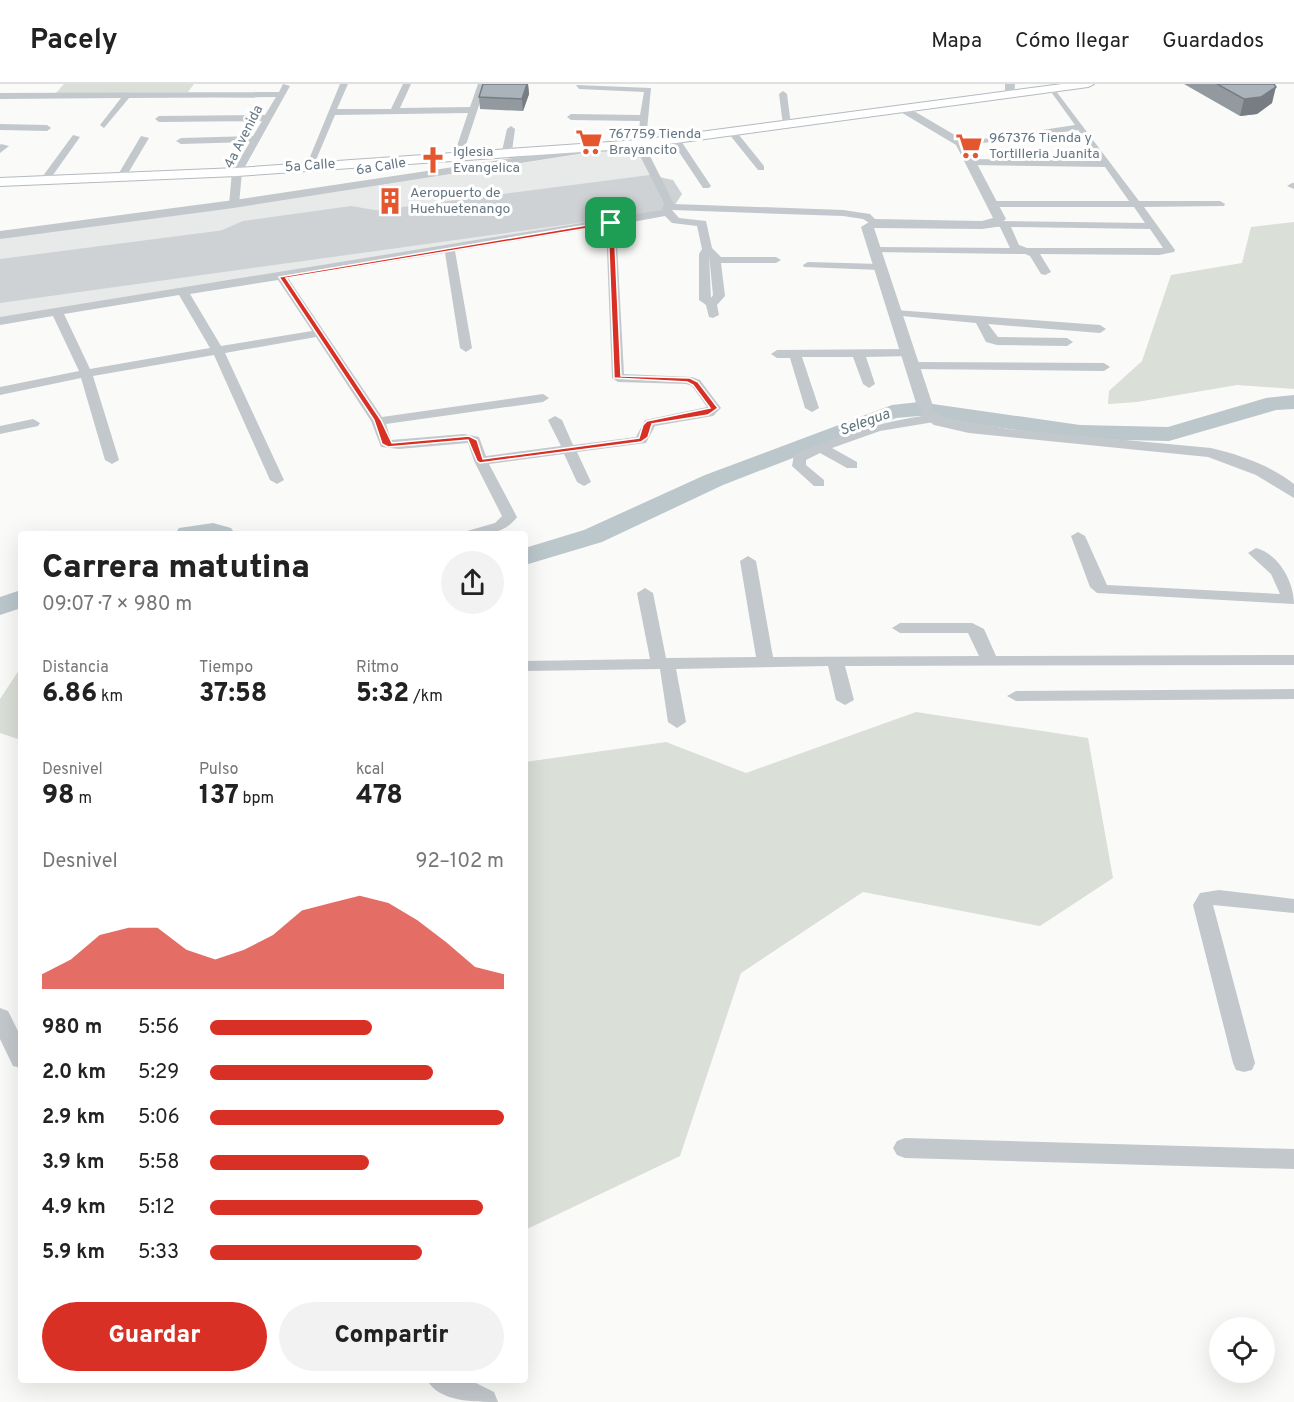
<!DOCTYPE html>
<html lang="es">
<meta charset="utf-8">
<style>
:root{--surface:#fff;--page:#f2f2f2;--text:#222;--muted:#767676;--line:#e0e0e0;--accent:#d93025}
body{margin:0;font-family:Overpass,sans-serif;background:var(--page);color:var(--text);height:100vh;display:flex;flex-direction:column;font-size:22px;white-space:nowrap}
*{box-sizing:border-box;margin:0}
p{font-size:20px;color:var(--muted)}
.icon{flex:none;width:33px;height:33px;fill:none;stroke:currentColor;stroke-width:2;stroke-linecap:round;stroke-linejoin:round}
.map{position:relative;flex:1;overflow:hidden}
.side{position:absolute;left:18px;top:447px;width:510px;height:852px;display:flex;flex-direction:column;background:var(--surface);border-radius:6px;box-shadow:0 6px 24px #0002}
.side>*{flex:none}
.tools{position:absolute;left:1209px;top:1233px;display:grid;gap:12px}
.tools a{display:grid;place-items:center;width:66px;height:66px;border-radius:50%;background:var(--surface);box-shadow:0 6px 24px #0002;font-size:30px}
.pin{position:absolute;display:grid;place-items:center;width:51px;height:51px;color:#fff;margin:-26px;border-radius:12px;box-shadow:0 3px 9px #0006}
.round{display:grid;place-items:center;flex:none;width:63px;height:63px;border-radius:32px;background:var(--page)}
.headline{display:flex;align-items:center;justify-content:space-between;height:102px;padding:0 24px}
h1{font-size:33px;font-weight:800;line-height:45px}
.metrics{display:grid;grid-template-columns:repeat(3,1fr);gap:9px;height:102px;padding:6px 24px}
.metrics div{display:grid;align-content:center}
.metrics b{font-size:26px;font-weight:800}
.metrics small{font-size:16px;font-weight:400}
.metrics p{font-size:16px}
.chart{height:168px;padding:12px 24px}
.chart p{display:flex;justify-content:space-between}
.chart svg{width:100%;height:108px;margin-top:6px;fill:var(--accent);opacity:.7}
.primary-button{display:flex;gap:12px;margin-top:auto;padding:12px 24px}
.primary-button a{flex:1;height:69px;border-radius:36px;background:var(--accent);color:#fff;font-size:24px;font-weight:800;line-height:69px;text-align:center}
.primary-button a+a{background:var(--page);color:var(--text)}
ul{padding:0 24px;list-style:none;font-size:20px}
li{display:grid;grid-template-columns:96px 72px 1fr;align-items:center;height:45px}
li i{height:15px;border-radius:8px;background:var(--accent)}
header{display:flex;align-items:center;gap:36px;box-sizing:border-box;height:84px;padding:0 30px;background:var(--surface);border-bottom:2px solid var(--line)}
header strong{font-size:28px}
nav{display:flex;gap:33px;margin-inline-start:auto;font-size:21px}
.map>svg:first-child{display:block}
</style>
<header>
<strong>Pacely</strong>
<nav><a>Mapa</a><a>Cómo llegar</a><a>Guardados</a></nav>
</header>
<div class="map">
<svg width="1294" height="1318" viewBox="0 0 1294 1318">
<rect width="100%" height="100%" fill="#fafaf8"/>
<!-- built -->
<path fill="#e8e9e9" d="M 626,63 L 637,64 L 666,124 L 661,129 L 0,234 L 0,154 L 240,123 Z"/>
<!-- green -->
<path fill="#dadfd7" d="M 64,0 L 194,0 L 188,8 L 55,10 Z
M 365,136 L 379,141 L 232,161 L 230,158 C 246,141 340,135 365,136 Z
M 1294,138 L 1294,305 L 1237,301 L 1137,318 L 1108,320 L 1109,307 L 1142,277 L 1171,191 L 1242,179 L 1251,143 Z
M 21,583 L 21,656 L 0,649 L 0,615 Z
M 916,628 L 1088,654 L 1113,794 L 1040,842 L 863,808 L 741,889 L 680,1072 L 525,1146 L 525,678 L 666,658 L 746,689 Z"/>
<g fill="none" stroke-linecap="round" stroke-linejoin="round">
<!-- river -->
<path fill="#bbc7cb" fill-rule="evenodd" d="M 1294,311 L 1294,325 L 1276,326 L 1169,357 L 1080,355 L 919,332 L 896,334 L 723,401 L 602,458 L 525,481 L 525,464 L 584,446 L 705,391 L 892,321 L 919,318 L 1080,341 L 1168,343 L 1266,314 Z
M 213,439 L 231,444 L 235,450 L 175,450 L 179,444 Z
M 21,506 L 21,524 L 0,531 L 0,513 Z"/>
<!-- taxiway -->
<path fill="#ced2d4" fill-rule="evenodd" d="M 351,122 L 416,133 L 425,135 L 429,141 L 425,147 L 416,149 L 351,138 L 258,150 L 187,180 L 177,178 L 173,172 L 177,166 L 243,137 Z"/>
<!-- runway -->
<path fill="#ced2d4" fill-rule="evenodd" d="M 650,91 L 673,96 L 682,110 L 673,124 L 650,129 L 0,219 L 0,175 Z"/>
<defs>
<path id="secondary" d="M 1062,0 L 1094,0 L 1088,3 L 639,64 L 237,92 L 0,102 L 0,94 L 237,84 L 639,56 Z"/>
</defs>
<!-- secondary casing -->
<use href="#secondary" stroke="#b3babf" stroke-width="2"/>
<!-- minor -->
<path fill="#c3c8cc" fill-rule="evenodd" d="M 283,0 L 290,2 L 242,88 L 239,120 L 234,123 L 229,120 L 232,88 L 250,58 L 181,60 L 176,57 L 181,54 L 253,52 L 262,37 L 159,38 L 155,35 L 159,32 L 265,31 L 276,13 L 129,14 L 104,44 L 100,41 L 121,14 L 0,15 L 0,9 L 279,8 Z
M 340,0 L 348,0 L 337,25 L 391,25 L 403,0 L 411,0 L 400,24 L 470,23 L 478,0 L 486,0 L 462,73 L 454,71 L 468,29 L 335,31 L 313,83 L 305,85 Z
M 576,1 L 651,4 L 647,46 L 654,61 L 648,61 L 639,46 L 640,37 L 571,36 L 567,33 L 571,30 L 640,31 L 644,8 L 579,5 Z
M 1053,3 L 1139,117 L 1220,117 L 1225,120 L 1224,122 L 1144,123 L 1175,166 L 1174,168 L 1159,171 L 1040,170 L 1051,188 L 1045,191 L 1041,190 L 1030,172 L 1025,170 L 871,168 L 870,166 L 875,163 L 1010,164 L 1000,143 L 987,142 L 986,140 L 991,137 L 1145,139 L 1134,123 L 992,123 L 987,120 L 992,117 L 1129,117 L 1105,83 L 971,81 L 966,78 L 971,75 L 1101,77 L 1078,46 L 961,62 L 956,59 L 1075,41 L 1049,5 ZM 1011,143 L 1150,145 L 1163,164 L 1027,164 L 1019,161 Z
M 783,7 L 787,10 L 791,41 L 787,44 L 783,41 L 779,10 Z
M 0,40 L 47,41 L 51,44 L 47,47 L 0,46 Z
M 511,42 L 515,45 L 512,67 L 507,70 L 502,67 L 507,45 Z
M 729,46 L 735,46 L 764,82 L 764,86 L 758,86 L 729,50 Z
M 73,51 L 80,53 L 48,98 L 42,98 L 40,96 Z
M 141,52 L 149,54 L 124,96 L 118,96 L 116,94 Z
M 673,54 L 679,54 L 711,102 L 709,104 L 703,104 L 671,56 Z
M 639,57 L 644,60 L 674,120 L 843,126 L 870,130 L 879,139 L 874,142 L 863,135 L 843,132 L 672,126 L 679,134 L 706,137 L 712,164 L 721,173 L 776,173 L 781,176 L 776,179 L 721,179 L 725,212 L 717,221 L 719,231 L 713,234 L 709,233 L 706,221 L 699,216 L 699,170 L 702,165 L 697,142 L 672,139 L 665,132 L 616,141 L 624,290 L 692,293 L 700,296 L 721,324 L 713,332 L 655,342 L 646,359 L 577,368 L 591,398 L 584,402 L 577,398 L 564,370 L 489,380 L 517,433 C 504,451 485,450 465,450 L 467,447 L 495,439 L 502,432 L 474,377 L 468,359 L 399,365 L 381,363 L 371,337 L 316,253 L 225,269 L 284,396 L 277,400 L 270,396 L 214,271 L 93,292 L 119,376 L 112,380 L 105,376 L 81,294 L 0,311 L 0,303 L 79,287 L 53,232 L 0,241 L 0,233 L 662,126 L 664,119 L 634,60 ZM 606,142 L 612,294 L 618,298 L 686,300 L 692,302 L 707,323 L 645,336 L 636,353 L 573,361 L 562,336 L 555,332 L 548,336 L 561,362 L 486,372 L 479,353 L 464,350 L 391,356 L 386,340 L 543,318 L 549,314 L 543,310 L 382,333 L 288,194 L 445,169 L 460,264 L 466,268 L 472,264 L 455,167 ZM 709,171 L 713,211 L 711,214 ZM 278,196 L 312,247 L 221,262 L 190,210 ZM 179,211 L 210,264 L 90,285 L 64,230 Z
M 1,60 L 9,62 L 0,69 L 0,61 Z
M 1292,99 L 1294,99 L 1294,105 L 1287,102 Z
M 808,178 L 880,180 L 885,183 L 880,186 L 804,183 L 803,181 Z
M 895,226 L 1100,241 L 1106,245 L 1100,249 L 988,240 L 998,253 L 1067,254 L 1073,258 L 1067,262 L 997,261 L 986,258 L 976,239 L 891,231 L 889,229 Z
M 908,265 L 914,269 L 912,272 L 866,273 L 875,300 L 869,304 L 863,300 L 853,273 L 802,273 L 819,324 L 812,328 L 805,324 L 790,274 L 777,274 L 771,270 L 777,266 Z
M 912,278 L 1104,279 L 1110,283 L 1104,287 L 908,285 L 908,279 Z
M 929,331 L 936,335 L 934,338 L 880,347 L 832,364 L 857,378 L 857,384 L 847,384 L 820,369 L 806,376 L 806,381 L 824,396 L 824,402 L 814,402 L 792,382 L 794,371 C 837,350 881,338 929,331 Z
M 33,335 L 40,339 L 38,342 L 0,350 L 0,342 Z
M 1078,448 L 1085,452 L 1107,501 L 1280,510 L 1271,490 L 1248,469 L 1256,464 C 1279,470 1294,498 1294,520 L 1097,509 L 1090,503 L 1071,452 Z
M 748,472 L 756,477 L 773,573 L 979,572 L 968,549 L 900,549 L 892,544 L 900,539 L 972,539 L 984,545 L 996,572 L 1294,571 L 1294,581 L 845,582 L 854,616 L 845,621 L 836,616 L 828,582 L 676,585 L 686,638 L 677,644 L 668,638 L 660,585 L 525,587 L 525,577 L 650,575 L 637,509 L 645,504 L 653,509 L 666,574 L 756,573 L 740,477 Z
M 1294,605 L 1294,615 L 1016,617 L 1007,612 L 1016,607 Z
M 1219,806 L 1294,815 L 1294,829 L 1213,821 L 1255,979 L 1252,986 L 1244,988 L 1236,986 L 1233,979 L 1193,821 L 1200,809 Z
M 0,924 L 8,927 L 21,953 L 21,984 L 13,982 L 0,955 Z
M 905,1054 L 1294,1065 L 1294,1085 L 905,1074 L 897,1071 L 893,1064 L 897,1057 Z
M 427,1296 L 470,1296 L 494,1308 L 498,1318 C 474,1318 439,1318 427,1296 Z"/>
<!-- tertiary -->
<path fill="#c3c8cc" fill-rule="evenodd" d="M 1005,0 L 1015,0 L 1014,13 L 1005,11 Z
M 899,23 L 907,23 L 965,57 L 1006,135 L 996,143 L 982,145 L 874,144 L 933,322 L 930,326 L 946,334 L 1008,345 L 1211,364 C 1240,371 1270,381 1294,400 L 1294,414 L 1256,391 L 1208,373 L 969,349 L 934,341 L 919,330 L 922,326 L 917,322 L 861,143 L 874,135 L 982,137 L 993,134 L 956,61 L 899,27 Z
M 607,60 L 611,61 L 611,65 L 234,124 L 0,155 L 0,147 L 234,116 Z"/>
<!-- secondary -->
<use href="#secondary" fill="#fff" fill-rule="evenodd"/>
</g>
<!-- wall -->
<path fill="#929a9f" d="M 483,0 L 528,0 L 529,10 L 523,27 L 480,25 L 479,13 Z
M 1184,0 L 1274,0 L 1272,19 L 1257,30 L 1240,32 Z"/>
<!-- shaded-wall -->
<path fill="#777d82" d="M 527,0 L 528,0 L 529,10 L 523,27 L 522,15 Z
M 1276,3 L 1272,19 L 1257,30 L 1240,32 L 1244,15 Z"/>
<!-- building -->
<path fill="#aab3b9" stroke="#777d82" stroke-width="1.5" d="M 483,0 L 527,0 L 522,15 L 479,13 Z
M 1217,0 L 1274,0 L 1276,3 L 1261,13 L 1244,15 Z"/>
<!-- route -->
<path fill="#d93025" stroke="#fff" stroke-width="1.5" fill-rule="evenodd" d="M 611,137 L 614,139 L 621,292 L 690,294 L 698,298 L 718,324 L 708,331 L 652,340 L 648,353 L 641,358 L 480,379 L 477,377 L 468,356 L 388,363 L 382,360 L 374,336 L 279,193 ZM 608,141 L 614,294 L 687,298 L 693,301 L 710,324 L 647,337 L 643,341 L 639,354 L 483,375 L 477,356 L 469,352 L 392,359 L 381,336 L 286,194 Z"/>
<!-- icons -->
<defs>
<symbol id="supermarket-bare" viewBox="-9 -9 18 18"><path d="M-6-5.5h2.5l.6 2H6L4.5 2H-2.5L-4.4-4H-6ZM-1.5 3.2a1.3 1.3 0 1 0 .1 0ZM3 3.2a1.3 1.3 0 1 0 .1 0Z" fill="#e4572e" stroke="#fff" stroke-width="2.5" paint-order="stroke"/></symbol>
<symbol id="church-bare" viewBox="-9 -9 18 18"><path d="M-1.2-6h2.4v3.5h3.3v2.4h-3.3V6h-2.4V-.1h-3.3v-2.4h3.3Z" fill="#e4572e" stroke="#fff" stroke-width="2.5" paint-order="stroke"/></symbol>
<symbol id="building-bare" viewBox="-9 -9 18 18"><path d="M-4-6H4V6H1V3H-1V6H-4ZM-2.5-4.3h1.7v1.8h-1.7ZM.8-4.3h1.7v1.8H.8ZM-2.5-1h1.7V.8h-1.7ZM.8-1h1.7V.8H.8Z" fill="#e4572e" stroke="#fff" stroke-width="2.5" paint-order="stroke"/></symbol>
</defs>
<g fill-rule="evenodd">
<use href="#supermarket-bare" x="570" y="39" width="38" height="38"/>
<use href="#supermarket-bare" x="950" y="43" width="38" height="38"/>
<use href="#church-bare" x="414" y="57" width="38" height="38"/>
<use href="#building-bare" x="371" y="98" width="38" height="38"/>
</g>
<g text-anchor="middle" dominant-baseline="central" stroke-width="6" stroke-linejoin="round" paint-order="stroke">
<!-- far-poi labels -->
<g font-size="14" fill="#657683" stroke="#fff" text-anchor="start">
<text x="609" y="50">767759 Tienda<tspan x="609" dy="16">Brayancito</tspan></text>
<text x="989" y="54">967376 Tienda y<tspan x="989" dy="16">Tortilleria Juanita</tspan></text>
<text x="453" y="68">Iglesia<tspan x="453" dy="16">Evangelica</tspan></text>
<text x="410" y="109">Aeropuerto de<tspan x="410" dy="16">Huehuetenango</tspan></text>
</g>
<!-- far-street labels -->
<g font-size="14" fill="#657683" stroke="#fff">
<text transform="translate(244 53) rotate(-63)">4a Avenida</text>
<text transform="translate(310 82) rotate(-4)">5a Calle</text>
<text transform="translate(381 83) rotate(-9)">6a Calle</text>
</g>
<!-- far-water labels -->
<g font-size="15" font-style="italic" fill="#60757c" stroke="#fff">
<text transform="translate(865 339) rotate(-20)">Selegua</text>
</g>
</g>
</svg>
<div class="tools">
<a><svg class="icon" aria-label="locate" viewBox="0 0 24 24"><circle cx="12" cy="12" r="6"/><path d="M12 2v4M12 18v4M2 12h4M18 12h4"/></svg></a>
</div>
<div class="pin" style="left:611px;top:139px;background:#1e9e55"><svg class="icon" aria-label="arrive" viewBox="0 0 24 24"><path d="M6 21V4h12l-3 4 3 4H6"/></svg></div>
<section class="side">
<div class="headline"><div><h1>Carrera matutina</h1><p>09:07 · 7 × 980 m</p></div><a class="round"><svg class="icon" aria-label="share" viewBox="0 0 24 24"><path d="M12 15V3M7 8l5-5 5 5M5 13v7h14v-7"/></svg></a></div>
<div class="metrics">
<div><p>Distancia</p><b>6.86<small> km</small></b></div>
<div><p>Tiempo</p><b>37:58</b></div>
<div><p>Ritmo</p><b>5:32<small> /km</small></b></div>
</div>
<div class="metrics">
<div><p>Desnivel</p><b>98<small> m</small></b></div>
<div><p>Pulso</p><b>137<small> bpm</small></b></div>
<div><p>kcal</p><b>478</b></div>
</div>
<div class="chart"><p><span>Desnivel</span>92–102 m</p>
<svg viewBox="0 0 160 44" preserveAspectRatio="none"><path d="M0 44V38L10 32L20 22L30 19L40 19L50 28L60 32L70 28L80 22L90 12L100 9L110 6L120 9L130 16L140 25L150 35L160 38V44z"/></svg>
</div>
<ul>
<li><b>980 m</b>5:56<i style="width:55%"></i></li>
<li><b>2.0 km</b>5:29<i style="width:76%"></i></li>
<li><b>2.9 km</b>5:06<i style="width:100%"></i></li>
<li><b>3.9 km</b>5:58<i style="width:54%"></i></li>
<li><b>4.9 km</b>5:12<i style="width:93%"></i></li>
<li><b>5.9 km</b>5:33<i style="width:72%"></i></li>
</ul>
<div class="primary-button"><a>Guardar</a><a>Compartir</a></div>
</section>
</div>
